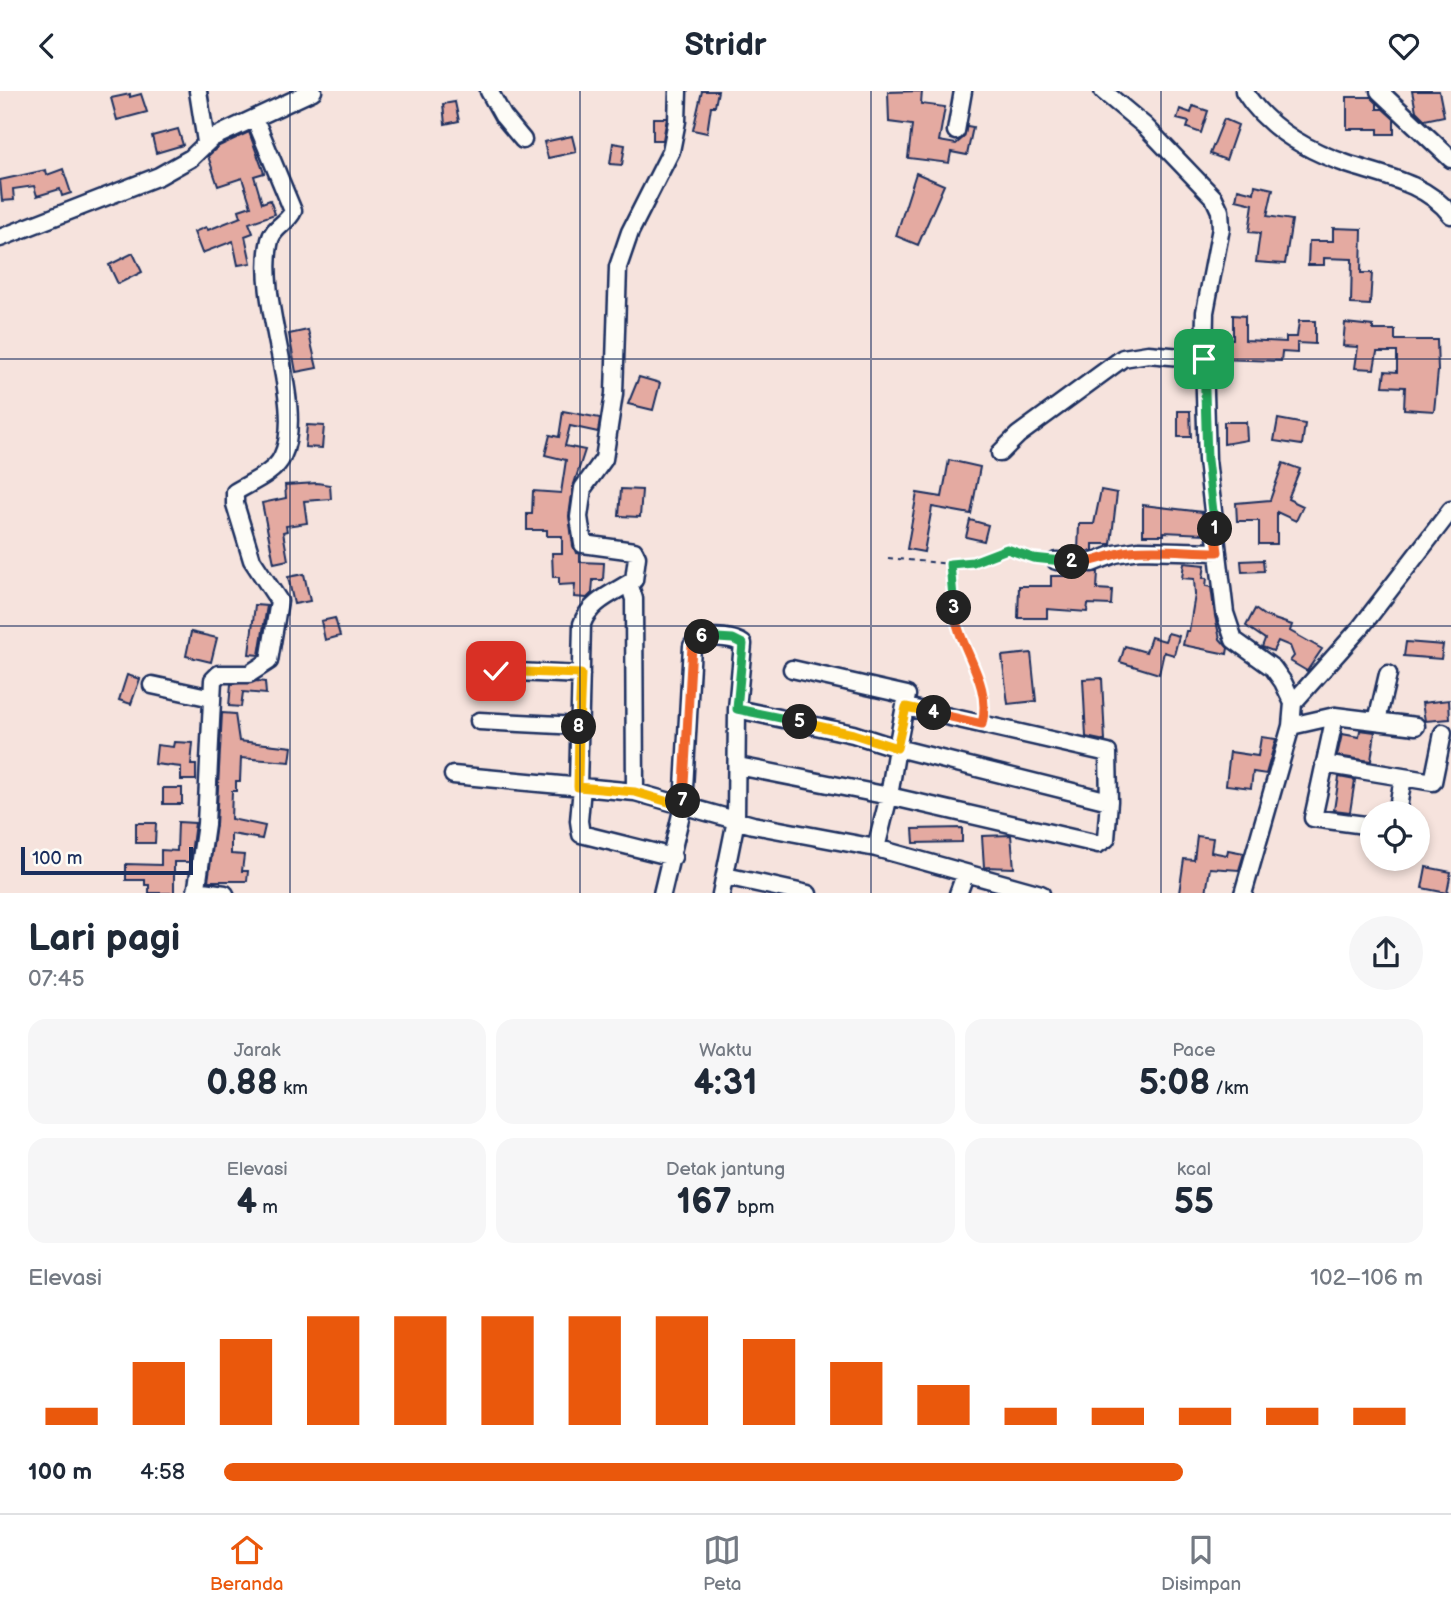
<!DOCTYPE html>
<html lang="id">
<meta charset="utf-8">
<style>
:root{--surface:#fff;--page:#f6f6f7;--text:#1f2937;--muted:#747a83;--line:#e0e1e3;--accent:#ea580c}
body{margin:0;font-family:"Balsamiq Sans",sans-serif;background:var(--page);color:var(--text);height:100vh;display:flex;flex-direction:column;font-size:26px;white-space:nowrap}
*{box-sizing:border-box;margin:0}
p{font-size:23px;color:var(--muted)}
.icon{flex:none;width:38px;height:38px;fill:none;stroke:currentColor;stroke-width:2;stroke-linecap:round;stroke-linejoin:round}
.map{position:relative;height:802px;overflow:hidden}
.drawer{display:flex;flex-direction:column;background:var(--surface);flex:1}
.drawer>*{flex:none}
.fabs{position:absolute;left:1360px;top:710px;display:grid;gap:14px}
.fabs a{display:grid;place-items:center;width:70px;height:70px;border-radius:50%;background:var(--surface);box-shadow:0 4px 10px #0003;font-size:35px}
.scale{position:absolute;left:21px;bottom:18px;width:172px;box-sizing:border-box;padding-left:7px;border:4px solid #1b2f5e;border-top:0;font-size:19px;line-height:24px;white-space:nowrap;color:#1b2f5e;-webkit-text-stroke:5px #fdfcf7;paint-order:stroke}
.pin{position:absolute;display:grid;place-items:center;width:60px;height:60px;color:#fff;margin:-30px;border-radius:14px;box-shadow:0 4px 10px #0006}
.km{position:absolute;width:35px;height:35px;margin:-18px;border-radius:50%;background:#222;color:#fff;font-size:19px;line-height:35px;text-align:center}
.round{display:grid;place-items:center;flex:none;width:74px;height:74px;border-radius:37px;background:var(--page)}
.headline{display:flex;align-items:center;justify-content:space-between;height:119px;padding:0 28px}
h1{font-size:38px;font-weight:800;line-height:52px}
.metrics{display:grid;grid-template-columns:repeat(3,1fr);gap:10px;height:119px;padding:7px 28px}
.metrics div{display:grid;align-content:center;border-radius:18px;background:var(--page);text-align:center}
.metrics b{font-size:35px;font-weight:800}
.metrics small{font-size:19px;font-weight:400}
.metrics p{font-size:19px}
.chart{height:196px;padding:14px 28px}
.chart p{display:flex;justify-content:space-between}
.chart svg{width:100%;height:126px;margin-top:7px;stroke:var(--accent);stroke-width:6}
ul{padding:0 28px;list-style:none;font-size:23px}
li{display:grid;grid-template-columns:112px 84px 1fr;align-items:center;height:52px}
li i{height:18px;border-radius:9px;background:var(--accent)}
header{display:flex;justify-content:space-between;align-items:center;height:91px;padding:0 28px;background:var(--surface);font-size:32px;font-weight:800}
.dock{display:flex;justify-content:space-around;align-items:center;height:98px;border-top:2px solid var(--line);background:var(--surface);font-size:19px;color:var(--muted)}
.dock a{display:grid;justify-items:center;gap:4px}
.dock .selected{color:var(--accent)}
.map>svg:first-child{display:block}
</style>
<header><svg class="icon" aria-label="back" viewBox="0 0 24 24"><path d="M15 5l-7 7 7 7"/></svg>Stridr<svg class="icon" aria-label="heart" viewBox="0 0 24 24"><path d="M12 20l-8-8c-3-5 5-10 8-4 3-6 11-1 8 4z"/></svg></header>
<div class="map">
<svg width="1451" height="803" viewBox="0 0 1451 803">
<rect width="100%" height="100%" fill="#f6e3dd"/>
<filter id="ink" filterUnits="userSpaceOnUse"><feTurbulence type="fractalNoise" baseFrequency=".0143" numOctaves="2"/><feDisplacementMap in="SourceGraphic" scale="14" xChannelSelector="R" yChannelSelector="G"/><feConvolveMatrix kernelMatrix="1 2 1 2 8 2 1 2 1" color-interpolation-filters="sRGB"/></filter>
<g filter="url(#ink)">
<!-- building -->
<path fill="#e4aaa1" stroke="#1b2f5e" stroke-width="2" d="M 702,0 L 718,0 L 715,15 L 711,15 L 707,42 L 693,39 Z
M 922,0 L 921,13 L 945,16 L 939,50 L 956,53 L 964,46 L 967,35 L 973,36 L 967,64 L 951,61 L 949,72 L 908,67 L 912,34 L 889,31 L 888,1 Z
M 1412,0 L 1439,0 L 1444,25 L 1425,29 L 1416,20 Z
M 130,3 L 130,6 L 141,3 L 147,21 L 117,29 L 111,7 Z
M 1347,6 L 1371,6 L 1377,12 L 1377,18 L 1383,18 L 1394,28 L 1394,43 L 1378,43 L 1378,38 L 1347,38 Z
M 455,11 L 459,30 L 445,33 L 443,13 Z
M 1193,15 L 1208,20 L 1201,42 L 1187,37 L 1189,31 L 1177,28 L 1180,18 L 1191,22 Z
M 653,27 L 667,27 L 663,49 L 653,49 Z
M 1224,28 L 1238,34 L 1226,69 L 1210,63 Z
M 178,38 L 183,54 L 156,62 L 152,45 Z
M 249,41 L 264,82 L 254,85 L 262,112 L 270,109 L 275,123 L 249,132 L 253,142 L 245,145 L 251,172 L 238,174 L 233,150 L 202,162 L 194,141 L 206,136 L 208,139 L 241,126 L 239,119 L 251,115 L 242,87 L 218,95 L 208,65 L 219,55 Z
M 572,45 L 576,61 L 548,67 L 544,51 Z
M 613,52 L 625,54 L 622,74 L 610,73 Z
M 63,78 L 71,102 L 62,105 L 60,98 L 37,105 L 34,95 L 13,98 L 14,109 L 2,110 L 0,89 L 46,79 L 47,84 Z
M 916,82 L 944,94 L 918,154 L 896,145 Z
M 1255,94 L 1273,98 L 1267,125 L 1292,129 L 1285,173 L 1256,171 L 1260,142 L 1249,141 L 1253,113 L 1236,109 L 1238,98 L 1254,102 Z
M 1333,137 L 1362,138 L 1361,182 L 1372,182 L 1370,214 L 1351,213 L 1352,168 L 1324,167 L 1324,174 L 1308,174 L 1309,150 L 1333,150 Z
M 133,162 L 142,181 L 118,193 L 109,174 Z
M 1233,224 L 1245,225 L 1245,249 L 1286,251 L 1286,246 L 1297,246 L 1299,230 L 1315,230 L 1315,253 L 1297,252 L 1297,262 L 1282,261 L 1281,270 L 1218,268 L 1219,248 L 1233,248 Z
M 1345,232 L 1373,235 L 1373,239 L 1395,239 L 1395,249 L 1437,249 L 1438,280 L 1434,320 L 1404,318 L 1405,296 L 1383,295 L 1385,280 L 1397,281 L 1397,261 L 1377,261 L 1374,278 L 1355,277 L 1358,256 L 1343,255 Z
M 308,239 L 317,277 L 296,281 L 289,243 Z
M 639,286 L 660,292 L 653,319 L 628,313 Z
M 563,320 L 600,327 L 598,341 L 570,335 L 565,355 L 585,359 L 573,396 L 569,425 L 573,455 L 576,462 L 580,463 L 580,471 L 604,472 L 603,489 L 593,489 L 592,502 L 587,507 L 574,506 L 575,493 L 559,494 L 559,486 L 553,486 L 552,462 L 562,462 L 562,445 L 547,445 L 547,439 L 527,439 L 527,423 L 532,423 L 533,400 L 561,402 L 566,369 L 545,364 L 550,344 L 559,346 Z
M 1178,320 L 1190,320 L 1191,346 L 1178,346 Z
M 1278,328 L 1305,333 L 1302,354 L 1274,350 Z
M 1224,331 L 1246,331 L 1247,349 L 1224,353 Z
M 307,334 L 324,335 L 322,357 L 305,356 Z
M 949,369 L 980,376 L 971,423 L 932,416 L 924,461 L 907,458 L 917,402 L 942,406 Z
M 1283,372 L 1300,378 L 1288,408 L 1303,415 L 1296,430 L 1277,421 L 1277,453 L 1259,453 L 1259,430 L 1237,430 L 1236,412 L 1270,409 Z
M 317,392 L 330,394 L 331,408 L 304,410 L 307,432 L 286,435 L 287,440 L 283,441 L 288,469 L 274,472 L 262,412 L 286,407 L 285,394 Z
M 621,398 L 642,399 L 640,426 L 619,425 Z
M 1101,399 L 1117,402 L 1111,453 L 1093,453 L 1093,460 L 1078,461 L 1079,433 L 1094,433 Z
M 1143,414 L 1202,421 L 1205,443 L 1164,441 L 1164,444 L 1143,444 Z
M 970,429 L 988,434 L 984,450 L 966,446 Z
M 1263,469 L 1264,480 L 1242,481 L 1241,470 Z
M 1184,472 L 1205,474 L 1203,487 L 1207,487 L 1206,495 L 1211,496 L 1215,525 L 1220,548 L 1228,557 L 1227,563 L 1183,554 L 1186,540 L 1189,540 L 1195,504 L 1194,488 L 1182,487 Z
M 1071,481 L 1098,481 L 1097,498 L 1112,499 L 1111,514 L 1088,513 L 1087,521 L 1047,518 L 1047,527 L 1018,527 L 1019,495 L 1051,495 L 1051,485 L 1071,485 Z
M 304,483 L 310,510 L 294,513 L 288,486 Z
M 255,514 L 267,515 L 259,564 L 249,563 Z
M 1255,518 L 1265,525 L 1292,534 L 1290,540 L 1322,558 L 1307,580 L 1290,570 L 1294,565 L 1290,555 L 1278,550 L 1273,560 L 1262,556 L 1265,548 L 1246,535 Z
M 335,527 L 340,545 L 325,549 L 321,530 Z
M 191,541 L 217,547 L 211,571 L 186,565 Z
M 1168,542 L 1179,545 L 1174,564 L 1164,561 L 1159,583 L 1120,571 L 1125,555 L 1146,561 L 1151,546 L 1165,550 Z
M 1406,551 L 1443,554 L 1441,568 L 1404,565 Z
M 1031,562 L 1036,610 L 1008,613 L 1002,565 Z
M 127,584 L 140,588 L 131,613 L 119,609 Z
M 1102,587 L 1105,650 L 1086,646 L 1083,588 Z
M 258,590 L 265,591 L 266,603 L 243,601 L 241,616 L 229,615 L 231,593 Z
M 1449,609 L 1450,628 L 1425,630 L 1422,612 Z
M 222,622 L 235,623 L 239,650 L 292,656 L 290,671 L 241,667 L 240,690 L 236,690 L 236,700 L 232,700 L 231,728 L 265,735 L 262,748 L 231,743 L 231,763 L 244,764 L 242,780 L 248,780 L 247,790 L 208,790 L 216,734 Z
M 1360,639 L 1375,641 L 1371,670 L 1337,665 L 1342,643 L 1359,646 Z
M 1261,646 L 1276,648 L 1266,683 L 1253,681 L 1251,697 L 1226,694 L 1230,661 L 1258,665 Z
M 174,651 L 193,652 L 191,674 L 196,674 L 196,689 L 181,689 L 181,676 L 155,673 L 157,654 L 173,656 Z
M 1339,686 L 1355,689 L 1350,721 L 1334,719 Z
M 163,697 L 182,697 L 182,713 L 163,713 Z
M 178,731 L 195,732 L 190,771 L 174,771 L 174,802 L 149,802 L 149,794 L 145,794 L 145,789 L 126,789 L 126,773 L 161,774 L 161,759 L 177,760 Z
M 136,732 L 156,732 L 155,752 L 136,752 Z
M 962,737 L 962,751 L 914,752 L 913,738 Z
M 1011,744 L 1014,777 L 984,776 L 982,745 Z
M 1197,745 L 1213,747 L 1211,761 L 1227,764 L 1228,759 L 1244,762 L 1239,779 L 1210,777 L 1206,802 L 1179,802 L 1184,768 L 1194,769 Z
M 1426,776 L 1451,781 L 1447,802 L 1422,797 Z"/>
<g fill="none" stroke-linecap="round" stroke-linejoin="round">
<defs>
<path id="minor" d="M 198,0 L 206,51
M 489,0 L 503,25 L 523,49
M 1103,0 L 1145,35 L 1214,107 L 1220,120 L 1221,137 L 1205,221 L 1204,268 L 1207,369 L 1225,522 L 1234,549 L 1273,577 L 1283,591 L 1293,612 L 1291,635 L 1243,803
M 1244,0 C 1267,37 1306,59 1347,73 C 1384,85 1426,92 1451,124
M 1379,0 L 1451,68
M 956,40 L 963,0
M 0,147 L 159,85 L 191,67 L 212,47 L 313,0
M 1000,362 L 1018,344 L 1123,267 L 1148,263 L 1204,268
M 1056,470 L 1092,472 L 1115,463 L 1139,459 L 1218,461
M 496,580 L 581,584
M 152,594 L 212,607
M 1293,612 L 1361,536 L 1451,419
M 906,616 L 1108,662 L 1109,710
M 737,618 L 853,643 L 897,657 L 907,604 L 792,578
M 1335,625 L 1313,727 L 1372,735
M 479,630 L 579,635
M 1377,630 L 1388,583
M 1291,635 L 1335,625 L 1416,635
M 897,657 L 1109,710 L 1106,748 L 1098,753 L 889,705 Z
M 1324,673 L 1433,691 L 1443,642
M 738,675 L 889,705 L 876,757
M 453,684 L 635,701 L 753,734 L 876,757 L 1041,803
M 578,696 L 582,533 C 589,512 611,503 629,492
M 582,696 L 579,730 L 581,743 L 673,766
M 635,701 L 634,508 L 629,492 L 634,489 L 637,466 L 634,460 L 583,453 L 579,426 L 583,397 L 604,368 L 614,303 L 618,176 L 630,141 L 671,60 L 677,30 L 678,0
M 1397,723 L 1403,686
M 725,785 L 808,803
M 196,799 L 225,803
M 196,803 L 206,733 L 213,589 L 219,583 L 249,583 L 269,570 L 279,510 L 252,469 L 235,413 L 235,401 C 249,392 275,382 282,366 C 307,315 255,212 270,149 C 273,136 288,132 293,120 L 255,28
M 662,803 L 683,715 L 692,555 L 699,546 C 712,546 732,545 743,553 L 737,618 L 736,729 L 721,803
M 958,803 L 965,784"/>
</defs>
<!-- minor casing -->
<use href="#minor" stroke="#1b2f5e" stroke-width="21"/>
<!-- path -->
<path stroke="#1b2f5e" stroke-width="2" stroke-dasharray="5 5" stroke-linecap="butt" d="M 888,467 L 950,473 L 973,471 L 1007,458 L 1041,468
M 950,474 L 957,537 L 977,582 L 984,620"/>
<!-- minor -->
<use href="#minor" stroke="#fdfcf7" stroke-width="16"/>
</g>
</g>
<g fill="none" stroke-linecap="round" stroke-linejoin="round" filter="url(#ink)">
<defs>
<path id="split-1" d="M 1204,268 L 1207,369 L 1215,438"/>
<path id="split-2" d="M 1072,471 C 1097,473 1108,463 1130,460 C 1159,457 1189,461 1218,461 L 1215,438"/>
<path id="split-3" d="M 954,517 L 950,473 L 973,471 L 1007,458 L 1033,467 L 1072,471"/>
<path id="split-4" d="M 934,622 L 982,633 C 993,591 957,556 954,517"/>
<path id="split-5" d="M 800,631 L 853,643 L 897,657 L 906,616 L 934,622"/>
<path id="split-6" d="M 702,546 L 733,548 L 743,553 L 737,618 L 800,631"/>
<path id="split-7" d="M 683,710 L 692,555 L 694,550 L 702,546"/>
<path id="split-8" d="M 579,636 L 578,696 L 635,701 L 682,715 L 683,710"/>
<path id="split-9" d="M 496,580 L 581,583 L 579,636"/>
</defs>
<!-- split-1 casing -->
<use href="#split-1" stroke="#fff" stroke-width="14"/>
<!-- split-2 casing -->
<use href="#split-2" stroke="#fff" stroke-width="14"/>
<!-- split-3 casing -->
<use href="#split-3" stroke="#fff" stroke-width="14"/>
<!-- split-4 casing -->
<use href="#split-4" stroke="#fff" stroke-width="14"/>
<!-- split-5 casing -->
<use href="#split-5" stroke="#fff" stroke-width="14"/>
<!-- split-6 casing -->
<use href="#split-6" stroke="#fff" stroke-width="14"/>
<!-- split-7 casing -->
<use href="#split-7" stroke="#fff" stroke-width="14"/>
<!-- split-8 casing -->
<use href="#split-8" stroke="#fff" stroke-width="14"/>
<!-- split-9 casing -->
<use href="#split-9" stroke="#fff" stroke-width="14"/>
<!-- split-1 -->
<use href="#split-1" stroke="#22a559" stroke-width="9"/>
<!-- split-2 -->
<use href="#split-2" stroke="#f0652b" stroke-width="9"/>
<!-- split-3 -->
<use href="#split-3" stroke="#22a559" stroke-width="9"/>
<!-- split-4 -->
<use href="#split-4" stroke="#f0652b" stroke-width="9"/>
<!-- split-5 -->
<use href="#split-5" stroke="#f5b400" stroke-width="9"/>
<!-- split-6 -->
<use href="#split-6" stroke="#22a559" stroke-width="9"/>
<!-- split-7 -->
<use href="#split-7" stroke="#f0652b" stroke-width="9"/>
<!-- split-8 -->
<use href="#split-8" stroke="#f5b400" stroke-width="9"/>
<!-- split-9 -->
<use href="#split-9" stroke="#f5b400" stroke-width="9"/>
</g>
<!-- grid -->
<path fill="none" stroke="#1b2f5e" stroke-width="2" stroke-opacity="0.55" d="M 290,0 L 290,803M 580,0 L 580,803M 871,0 L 871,803M 1161,0 L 1161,803M 0,268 L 1451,268M 0,535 L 1451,535"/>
</svg>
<div class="fabs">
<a><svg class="icon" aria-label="locate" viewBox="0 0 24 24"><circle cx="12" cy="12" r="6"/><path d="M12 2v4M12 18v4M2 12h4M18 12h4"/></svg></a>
</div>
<div class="scale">100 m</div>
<div class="pin" style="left:1204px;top:268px;background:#1e9e55"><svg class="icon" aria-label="arrive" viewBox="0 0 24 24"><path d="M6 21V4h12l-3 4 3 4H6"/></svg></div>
<div class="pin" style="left:496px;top:580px;background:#d93025"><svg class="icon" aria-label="check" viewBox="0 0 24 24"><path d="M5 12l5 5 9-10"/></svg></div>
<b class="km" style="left:1215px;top:438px">1</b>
<b class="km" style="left:1072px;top:471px">2</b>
<b class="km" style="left:954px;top:517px">3</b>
<b class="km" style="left:934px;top:622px">4</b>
<b class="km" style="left:800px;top:631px">5</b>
<b class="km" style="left:702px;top:546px">6</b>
<b class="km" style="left:683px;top:710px">7</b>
<b class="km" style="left:579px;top:636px">8</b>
</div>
<section class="drawer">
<div class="headline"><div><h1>Lari pagi</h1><p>07:45</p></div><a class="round"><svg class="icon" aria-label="share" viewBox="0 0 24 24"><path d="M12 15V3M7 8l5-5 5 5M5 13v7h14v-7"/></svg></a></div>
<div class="metrics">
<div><p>Jarak</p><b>0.88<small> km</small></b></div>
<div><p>Waktu</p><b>4:31</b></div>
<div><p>Pace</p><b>5:08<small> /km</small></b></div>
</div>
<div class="metrics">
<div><p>Elevasi</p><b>4<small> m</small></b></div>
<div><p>Detak jantung</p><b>167<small> bpm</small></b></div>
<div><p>kcal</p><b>55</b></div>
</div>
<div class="chart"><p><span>Elevasi</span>102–106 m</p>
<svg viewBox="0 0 160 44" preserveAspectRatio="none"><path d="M5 44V38M15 44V22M25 44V14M35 44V6M45 44V6M55 44V6M65 44V6M75 44V6M85 44V14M95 44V22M105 44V30M115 44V38M125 44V38M135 44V38M145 44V38M155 44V38"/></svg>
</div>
<ul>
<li><b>100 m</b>4:58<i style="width:80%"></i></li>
</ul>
</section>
<nav class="dock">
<a class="selected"><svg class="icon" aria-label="home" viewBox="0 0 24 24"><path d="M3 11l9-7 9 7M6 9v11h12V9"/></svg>Beranda</a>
<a><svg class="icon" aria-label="map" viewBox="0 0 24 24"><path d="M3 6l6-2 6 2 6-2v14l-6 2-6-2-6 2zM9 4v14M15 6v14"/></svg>Peta</a>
<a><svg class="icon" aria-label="saved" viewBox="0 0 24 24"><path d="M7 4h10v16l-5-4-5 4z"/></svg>Disimpan</a>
</nav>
